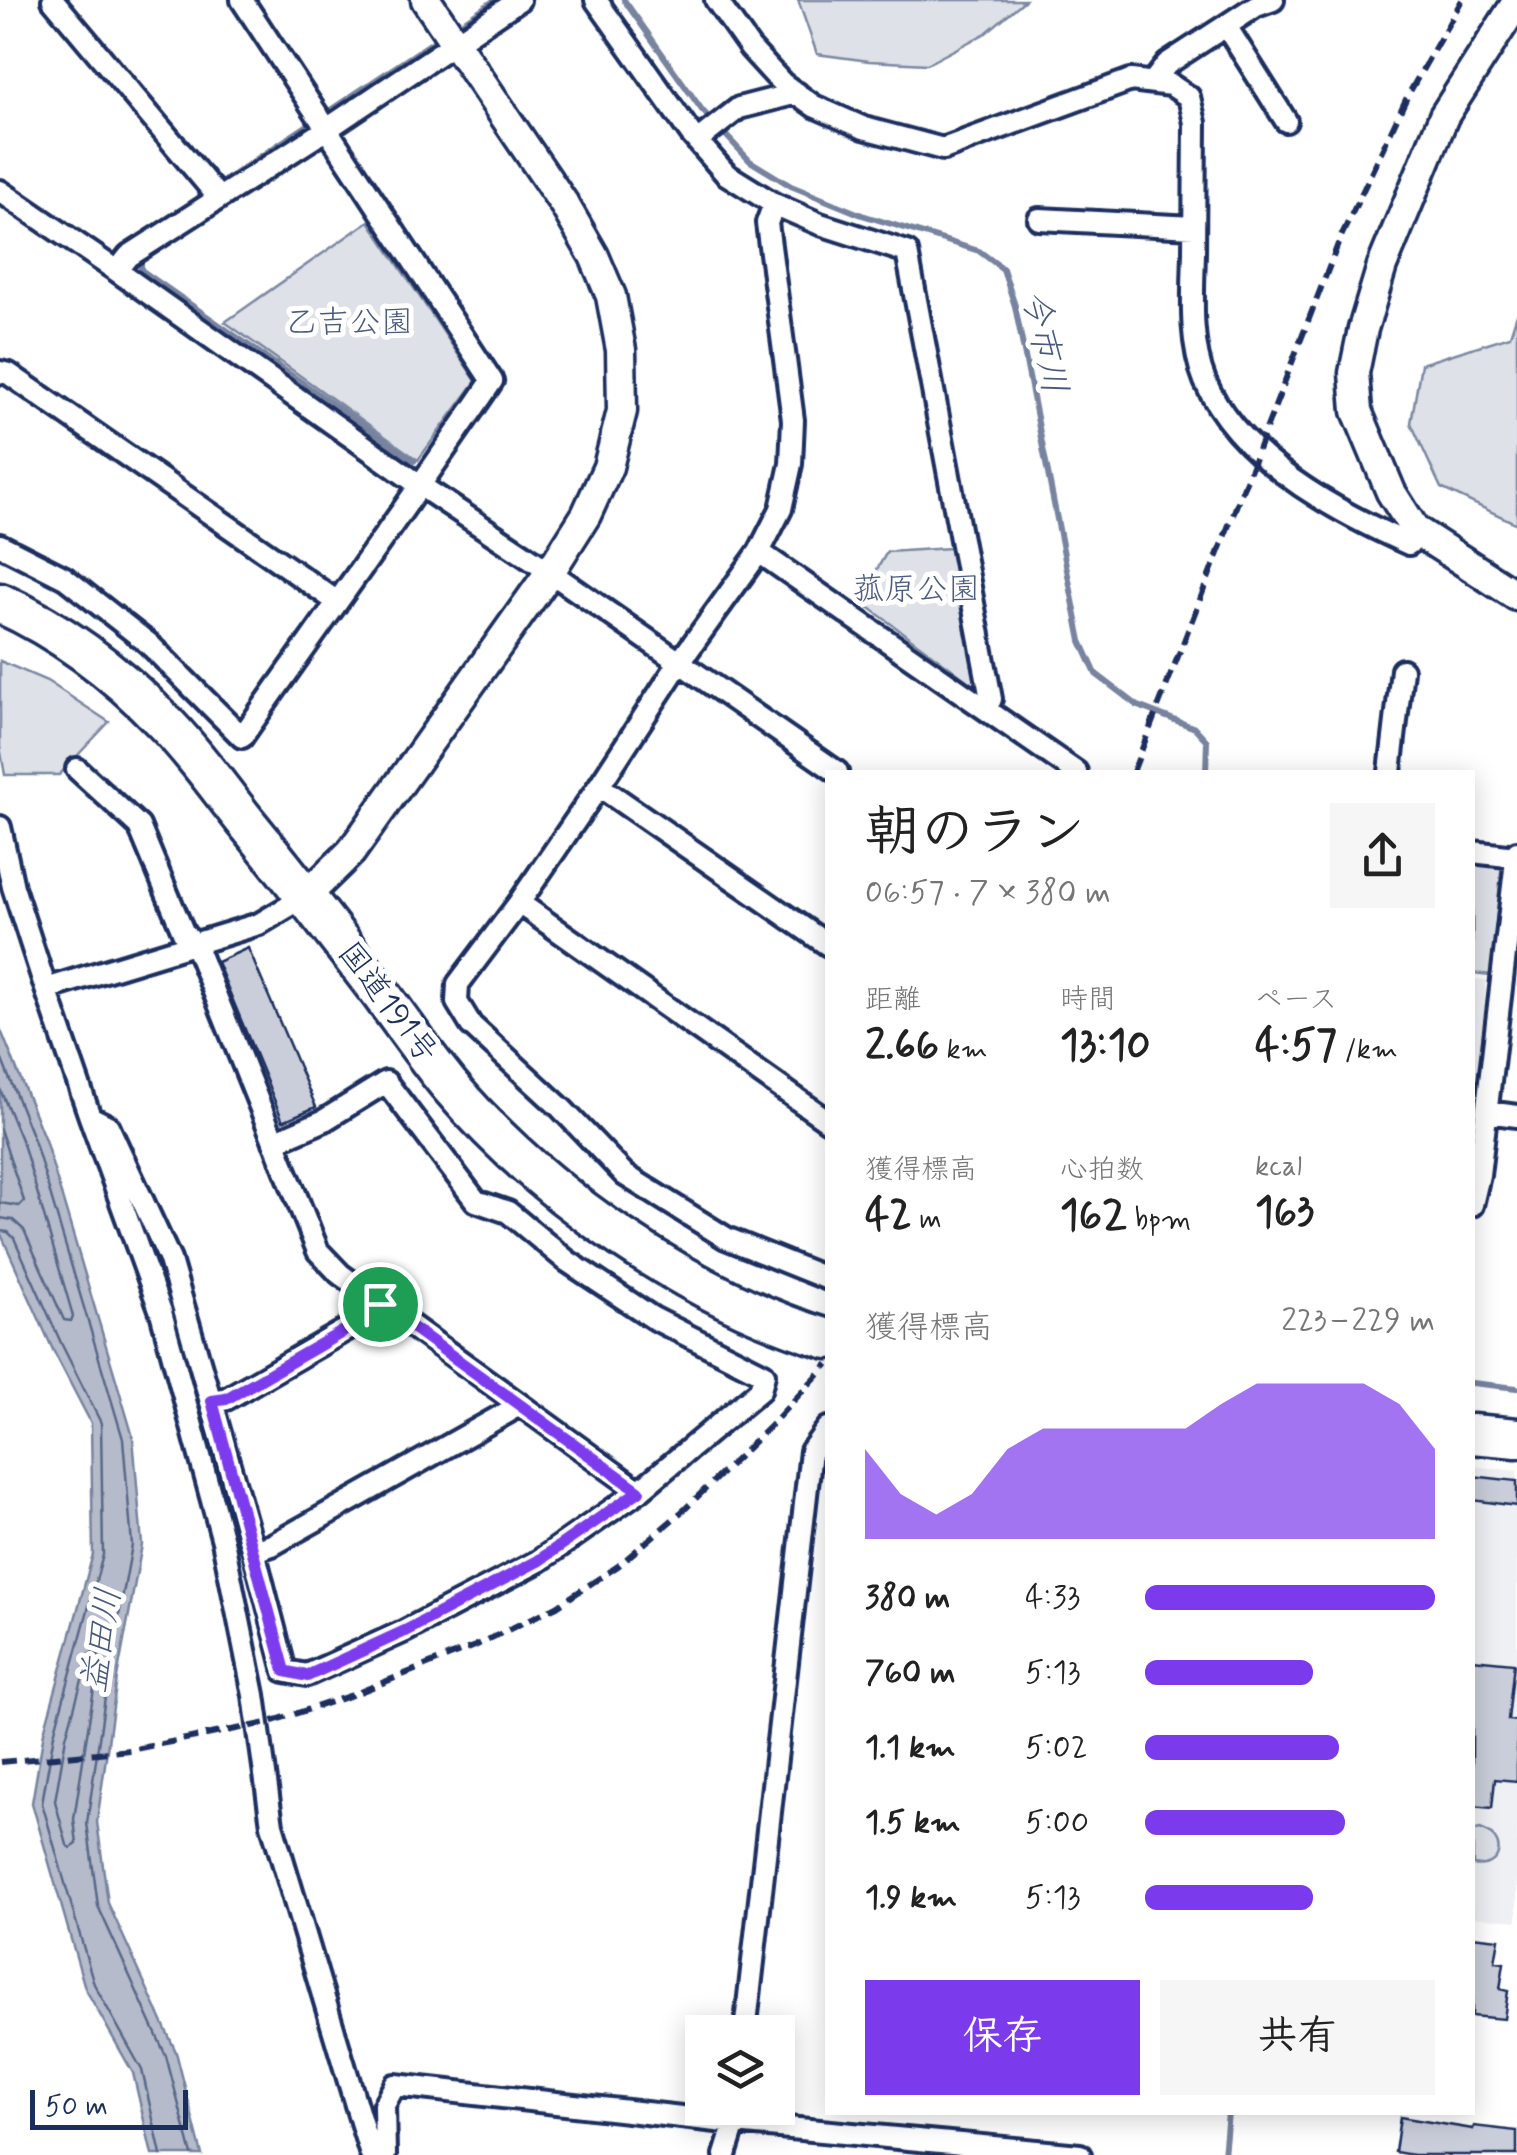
<!DOCTYPE html>
<html lang="ja">
<meta charset="utf-8">
<style>
:root{--surface:#fff;--page:#f6f6f6;--text:#222;--muted:#767676;--accent:#7c3aed}
body{margin:0;font-family:Mynerve,"Klee One",sans-serif;background:var(--page);color:var(--text);height:100vh;display:flex;flex-direction:column;font-size:38px;white-space:nowrap}
*{box-sizing:border-box;margin:0}
p{font-size:32px;color:var(--muted)}
.icon{flex:none;width:55px;height:55px;fill:none;stroke:currentColor;stroke-width:2;stroke-linecap:round;stroke-linejoin:round}
.map{position:relative;flex:1;overflow:hidden}
.sheet{position:absolute;left:825px;top:770px;width:650px;height:1345px;display:flex;flex-direction:column;background:var(--surface);border-radius:0px;box-shadow:0 5px 25px #0003}
.sheet>*{flex:none}
.tools{position:absolute;left:685px;top:2015px;display:grid;gap:20px}
.tools a{display:grid;place-items:center;width:110px;height:110px;border-radius:0px;background:var(--surface);box-shadow:0 5px 25px #0003;font-size:50px}
.scale{position:absolute;left:30px;bottom:25px;width:158px;box-sizing:border-box;padding-left:10px;border:5px solid #1b2f5e;border-top:0;font-size:28px;line-height:35px;white-space:nowrap;color:#1b2f5e;-webkit-text-stroke:8px #fff;paint-order:stroke}
.pin{position:absolute;display:grid;place-items:center;width:85px;height:85px;color:#fff;margin:-42px;border:5px solid #fff;border-radius:50%;box-shadow:0 2px 10px #0007}
.round{display:grid;place-items:center;flex:none;width:105px;height:105px;border-radius:0px;background:var(--page)}
.headline{display:flex;align-items:center;justify-content:space-between;height:170px;padding:0 40px}
h1{font-size:55px;font-weight:700;line-height:75px}
.stats{display:grid;grid-template-columns:repeat(3,1fr);gap:15px;height:170px;padding:10px 40px}
.stats div{display:grid;align-content:center}
.stats b{font-size:42px;font-weight:700}
.stats small{font-size:28px;font-weight:400}
.stats p{font-size:28px}
.chart{height:280px;padding:20px 40px}
.chart p{display:flex;justify-content:space-between}
.chart svg{width:100%;height:180px;margin-top:10px;fill:var(--accent);opacity:.7}
.button{display:flex;gap:20px;margin-top:auto;padding:20px 40px}
.button a{flex:1;height:115px;border-radius:0px;background:var(--accent);color:#fff;font-size:40px;font-weight:700;line-height:115px;text-align:center}
.button a+a{background:var(--page);color:var(--text)}
ul{padding:0 40px;list-style:none;font-size:32px}
li{display:grid;grid-template-columns:160px 120px 1fr;align-items:center;height:75px}
li i{height:25px;border-radius:12px;background:var(--accent)}
.map>svg:first-child{display:block}
</style>
<div class="map">
<svg width="1517" height="2155" viewBox="0 0 1517 2155">
<rect width="100%" height="100%" fill="#fff"/>
<filter id="ink" filterUnits="userSpaceOnUse"><feTurbulence type="fractalNoise" baseFrequency=".01" numOctaves="2"/><feDisplacementMap in="SourceGraphic" scale="20" xChannelSelector="R" yChannelSelector="G"/><feConvolveMatrix kernelMatrix="1 2 1 2 8 2 1 2 1" color-interpolation-filters="sRGB"/></filter>
<g filter="url(#ink)">
<!-- built -->
<path fill="#eff0f4" d="M 1473,979 L 1486,980 L 1473,1146 Z
M 1472,1466 L 1517,1471 L 1517,1921 L 1473,1917 Z"/>
<!-- green -->
<path fill="#dee1e7" stroke="#7c88a2" stroke-width="2.5" d="M 798,0 L 1025,0 L 986,33 L 927,64 L 869,61 L 817,54 Z
M 369,221 L 476,381 L 418,460 L 225,322 Z
M 1517,314 L 1517,524 L 1441,488 L 1411,423 L 1421,364 L 1510,336 Z
M 950,548 L 976,687 L 859,600 L 887,552 Z
M 0,661 L 47,681 L 109,722 L 59,775 L 5,775 L 0,747 Z
M 1472,858 L 1502,862 L 1491,975 L 1473,973 Z
M 1480,1829 C 1509,1838 1502,1870 1473,1865 L 1473,1831 Z"/>
<!-- water -->
<path fill="#b5bbca" stroke="#77839f" stroke-width="2.5" d="M 0,1028 L 45,1140 L 133,1437 L 142,1545 L 117,1678 L 97,1822 L 108,1903 L 176,2052 L 202,2155 L 152,2155 L 133,2073 L 85,1988 L 32,1803 L 44,1732 L 93,1554 L 91,1423 L 53,1350 L 0,1232 Z"/>
<g fill="none" stroke-linecap="round" stroke-linejoin="round">
<!-- shore -->
<path stroke="#596789" stroke-width="2.5" d="M 0,1055 L 35,1143 L 123,1439 L 132,1545 L 108,1676 L 87,1823 L 98,1906 L 166,2056 L 192,2155
M 0,1089 L 24,1147 L 73,1316 L 71,1321 L 64,1320 L 24,1230 L 13,1220 L 0,1218
M 0,1129 L 24,1201 L 19,1206 L 0,1203
M 0,1231 L 8,1232 L 14,1238 L 62,1345 L 101,1423 L 103,1555 L 54,1734 L 42,1803 L 94,1984 L 142,2070 L 161,2155
M 94,1651 L 99,1656 L 74,1819 L 77,1844 L 71,1848 L 67,1845 L 55,1801 L 66,1737 L 89,1655 Z"/>
<!-- stream -->
<path stroke="#77839f" stroke-width="6" d="M 624,0 L 702,110 L 750,161 L 791,186 L 862,215 L 979,251 L 1003,269 L 1015,306 L 1081,641 L 1096,674 L 1138,706 L 1195,728 L 1207,741 L 1206,772
M 453,29 L 495,0
M 144,234 L 442,36
M 141,259 L 141,270 L 414,461
M 1472,1383 L 1517,1388
M 1224,2155 L 1228,2112"/>
</g>
<!-- building -->
<path fill="#caceda" stroke="#1b2f5e" stroke-width="2.5" d="M 248,948 L 316,1107 L 283,1121 L 217,962 Z
M 1472,1476 L 1517,1481 L 1517,1506 L 1472,1500 Z
M 1472,1659 L 1514,1663 L 1508,1720 L 1517,1721 L 1517,1781 L 1495,1779 L 1492,1808 L 1472,1806 Z
M 1472,1936 L 1499,1939 L 1495,1962 L 1504,1963 L 1500,1989 L 1508,1991 L 1504,2019 L 1472,2016 Z
M 1400,2117 L 1473,2129 L 1474,2126 L 1517,2131 L 1517,2155 L 1413,2155 L 1395,2152 Z"/>
<g fill="none" stroke-linecap="round" stroke-linejoin="round">
<defs>
<path id="street" d="M 53,0 L 219,198
M 596,0 L 691,134 L 726,174 L 774,204 L 820,224 L 907,252 L 991,699 L 986,709
M 716,0 L 750,48 L 782,83 L 814,106 L 864,128 L 943,149 L 1131,80 L 1171,85 L 1189,97 L 1195,123 C 1195,166 1194,209 1194,252 C 1193,294 1189,342 1205,381 C 1238,458 1336,512 1409,544 L 1415,530
M 1226,26 L 1286,121
M 1153,82 L 1167,64 L 1256,6 L 1273,0
M 697,141 L 739,108 L 797,93
M 0,191 L 117,271 L 421,486 L 550,572 L 837,772
M 774,204 L 767,223 L 793,420 L 791,464 L 781,509 L 759,552 L 679,663 L 599,786 L 519,903 L 458,984 L 457,1002 L 471,1025 L 561,1108 L 625,1175 L 726,1238 L 828,1279
M 1039,219 L 1194,227
M 117,271 L 129,256 L 327,129 L 519,0
M 0,372 L 9,374 L 336,601
M 0,545 L 65,578 L 148,643 L 242,737 C 325,618 411,501 492,381 L 242,0
M 759,552 L 1076,772
M 77,769 L 139,826 L 184,934 L 195,944 L 318,1251 L 340,1274 L 639,1491
M 1390,772 L 1402,670
M 599,786 L 828,945
M 0,827 L 13,887 L 46,989 L 90,1117 L 161,1312 L 223,1541 L 254,1695 L 272,1825 L 371,2155
M 1472,852 L 1516,857
M 519,903 L 828,1121
M 46,989 L 259,924 L 306,896
M 1487,1112 L 1517,1116
M 90,1117 L 108,1126 L 170,1260 L 254,1551 L 285,1671 L 307,1675 L 405,1631 L 539,1561 L 639,1491 L 760,1390 L 764,1374 L 653,1318 L 567,1261 L 508,1212 L 476,1201 L 386,1082 L 323,1121 L 274,1142
M 1472,1205 L 1479,1175 L 1517,852
M 212,1401 L 226,1399 L 370,1316 L 380,1304
M 254,1551 L 272,1545 L 508,1412 L 517,1403
M 745,2032 L 811,1451 L 828,1428
M 385,2155 L 384,2105 L 395,2085 L 735,2123 L 1080,2155
M 725,2155 L 735,2123 L 737,2108"/>
<path id="secondary" d="M 1517,2 L 1444,116 L 1382,266 L 1363,329 L 1354,373 L 1357,411 L 1391,492 L 1415,530 L 1517,596
M 306,896 L 351,852 L 550,572 L 586,515 L 608,467 L 622,411 L 621,350 L 611,296 L 594,256 L 564,204 L 426,0"/>
<path id="highway" d="M 0,603 C 62,631 117,673 164,722 C 196,754 222,793 250,827 C 295,882 338,938 381,994 C 403,1024 425,1056 449,1085 C 542,1195 689,1297 828,1339
M 1472,1434 L 1517,1438"/>
</defs>
<!-- street casing -->
<use href="#street" stroke="#1b2f5e" stroke-width="28"/>
<!-- secondary casing -->
<use href="#secondary" stroke="#1b2f5e" stroke-width="35"/>
<!-- highway casing -->
<use href="#highway" stroke="#1b2f5e" stroke-width="45"/>
<!-- street -->
<use href="#street" stroke="#fff" stroke-width="20"/>
<!-- secondary -->
<use href="#secondary" stroke="#fff" stroke-width="28"/>
<!-- highway -->
<use href="#highway" stroke="#fff" stroke-width="38"/>
<!-- rail -->
<path stroke="#1b2f5e" stroke-width="6" stroke-dasharray="15 8" stroke-linecap="butt" d="M 1133,772 L 1340,239 L 1408,95 L 1462,0
M 0,1762 L 130,1750 L 267,1723 L 352,1695 L 475,1646 L 557,1606 L 618,1566 L 685,1509 L 769,1427 L 828,1364"/>
</g>
</g>
<g fill="none" stroke-linecap="round" stroke-linejoin="round" filter="url(#ink)">
<defs>
<path id="route" d="M 380,1304 L 639,1491 L 538,1561 L 405,1631 L 307,1676 L 285,1671 L 212,1401 L 226,1399 L 370,1316 Z"/>
</defs>
<!-- route casing -->
<use href="#route" stroke="#fff" stroke-width="20"/>
<!-- route -->
<use href="#route" stroke="#7c3aed" stroke-width="12"/>
</g>
<g text-anchor="middle" dominant-baseline="central" stroke-width="10" stroke-linejoin="round" paint-order="stroke">
<!-- park labels -->
<g font-size="32" fill="#4c5c80" stroke="#fff">
<text x="349" y="323">乙吉公園</text>
<text x="916" y="590">菰原公園</text>
</g>
<!-- street labels -->
<g font-size="32" fill="#1b2f5e" stroke="#fff">
<text transform="translate(387 1003) rotate(53)">国道191号</text>
</g>
<!-- water labels -->
<g font-size="35" font-style="italic" fill="#49597e" stroke="#fff">
<text transform="translate(1044 342) rotate(78)">今市川</text>
<text transform="translate(102 1640) rotate(-81)">益田川</text>
</g>
</g>
</svg>
<div class="tools">
<a><svg class="icon" aria-label="layers" viewBox="0 0 24 24"><path d="M12 4l9 5-9 5-9-5zM3 14l9 5 9-5"/></svg></a>
</div>
<div class="scale">50 m</div>
<div class="pin" style="left:380px;top:1304px;background:#1e9e55"><svg class="icon" aria-label="arrive" viewBox="0 0 24 24"><path d="M6 21V4h12l-3 4 3 4H6"/></svg></div>
<section class="sheet">
<div class="headline"><div><h1>朝のラン</h1><p>06:57 · 7 × 380 m</p></div><a class="round"><svg class="icon" aria-label="share" viewBox="0 0 24 24"><path d="M12 15V3M7 8l5-5 5 5M5 13v7h14v-7"/></svg></a></div>
<div class="stats">
<div><p>距離</p><b>2.66<small> km</small></b></div>
<div><p>時間</p><b>13:10</b></div>
<div><p>ペース</p><b>4:57<small> /km</small></b></div>
</div>
<div class="stats">
<div><p>獲得標高</p><b>42<small> m</small></b></div>
<div><p>心拍数</p><b>162<small> bpm</small></b></div>
<div><p>kcal</p><b>163</b></div>
</div>
<div class="chart"><p><span>獲得標高</span>223–229 m</p>
<svg viewBox="0 0 160 44" preserveAspectRatio="none"><path d="M0 44V22L10 33L20 38L30 33L40 22L50 17L60 17L70 17L80 17L90 17L100 11L110 6L120 6L130 6L140 6L150 11L160 22V44z"/></svg>
</div>
<ul>
<li><b>380 m</b>4:33<i style="width:100%"></i></li>
<li><b>760 m</b>5:13<i style="width:58%"></i></li>
<li><b>1.1 km</b>5:02<i style="width:67%"></i></li>
<li><b>1.5 km</b>5:00<i style="width:69%"></i></li>
<li><b>1.9 km</b>5:13<i style="width:58%"></i></li>
</ul>
<div class="button"><a>保存</a><a>共有</a></div>
</section>
</div>
